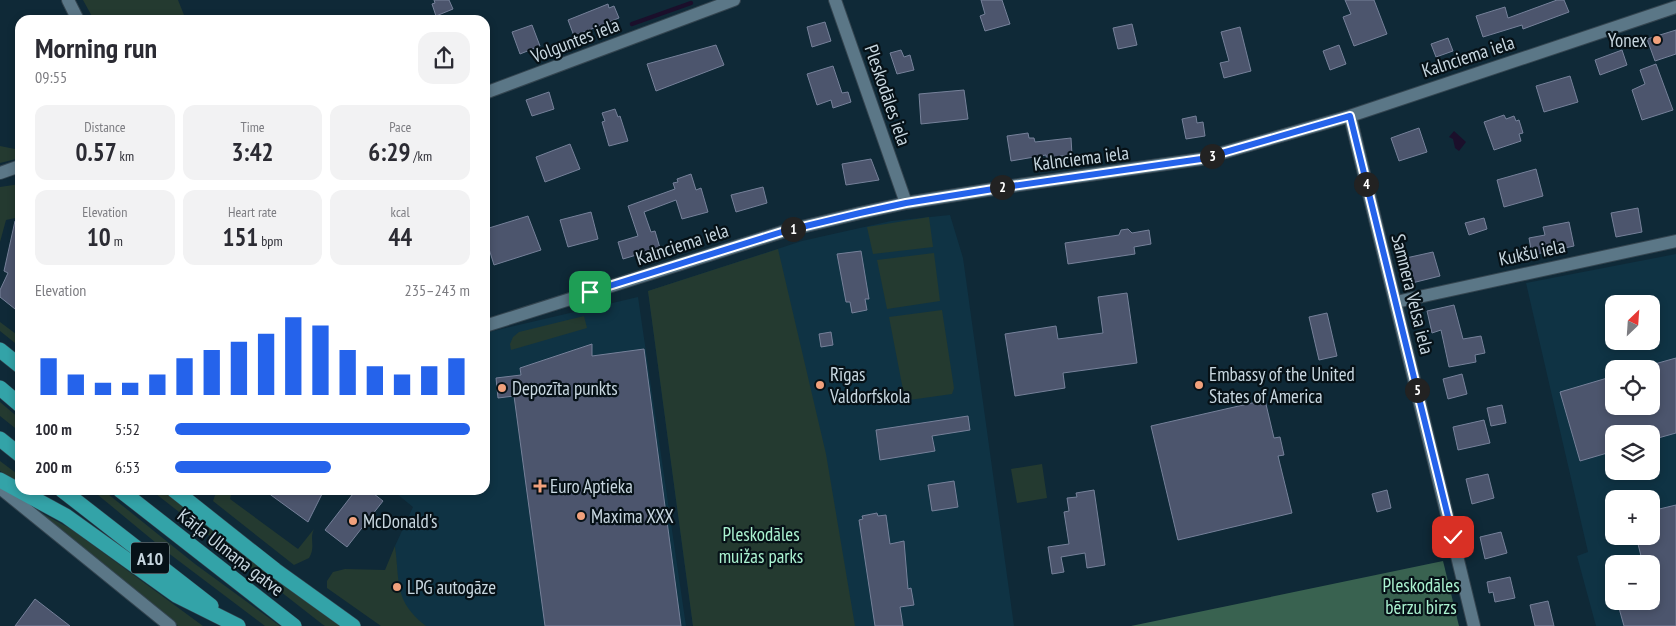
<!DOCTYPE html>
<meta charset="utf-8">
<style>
:root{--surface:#fff;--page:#f2f2f3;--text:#2b2b33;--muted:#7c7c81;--accent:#2563eb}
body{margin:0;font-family:"PT Sans Narrow",sans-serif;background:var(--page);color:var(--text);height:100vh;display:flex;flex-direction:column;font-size:19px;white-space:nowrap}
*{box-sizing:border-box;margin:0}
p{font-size:16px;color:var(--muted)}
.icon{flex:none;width:28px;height:28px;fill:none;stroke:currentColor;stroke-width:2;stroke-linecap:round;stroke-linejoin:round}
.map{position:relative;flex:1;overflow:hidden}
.drawer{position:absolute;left:15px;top:15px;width:475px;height:480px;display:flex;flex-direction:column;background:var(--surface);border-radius:15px;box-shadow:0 2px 8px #0003}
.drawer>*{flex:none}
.needle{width:32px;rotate:25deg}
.buttons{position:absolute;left:1605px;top:295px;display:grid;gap:10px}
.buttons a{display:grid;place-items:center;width:55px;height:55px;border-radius:10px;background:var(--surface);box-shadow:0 2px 8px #0003;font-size:25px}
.pin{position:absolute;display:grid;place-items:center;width:42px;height:42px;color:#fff;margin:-21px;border-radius:10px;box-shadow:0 2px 8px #0006}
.km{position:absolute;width:25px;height:25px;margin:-12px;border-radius:50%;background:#222;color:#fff;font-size:14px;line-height:25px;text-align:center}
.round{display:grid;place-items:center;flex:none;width:52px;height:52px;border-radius:15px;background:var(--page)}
.summary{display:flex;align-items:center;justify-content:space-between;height:85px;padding:0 20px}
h1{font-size:28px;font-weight:800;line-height:38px}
.figures{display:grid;grid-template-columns:repeat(3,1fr);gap:8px;height:85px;padding:5px 20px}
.figures div{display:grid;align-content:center;border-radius:12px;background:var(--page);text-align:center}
.figures b{font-size:25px;font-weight:800}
.figures small{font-size:14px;font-weight:400}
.figures p{font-size:14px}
.chart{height:140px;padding:10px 20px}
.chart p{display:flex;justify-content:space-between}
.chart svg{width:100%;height:90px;margin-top:5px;stroke:var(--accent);stroke-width:6}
ul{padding:0 20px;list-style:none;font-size:16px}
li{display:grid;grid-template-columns:80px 60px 1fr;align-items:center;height:38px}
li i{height:12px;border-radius:6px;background:var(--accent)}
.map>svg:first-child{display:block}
</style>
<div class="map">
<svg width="1676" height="626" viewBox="0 0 1676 626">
<rect width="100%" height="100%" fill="#0f2937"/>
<!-- built -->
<path fill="#0f3344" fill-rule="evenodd" d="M 950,215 L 963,258 L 1014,626 L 693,626 L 648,291 L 802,241 L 891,221 Z
M 1676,254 L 1676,626 L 1596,626 L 1577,556 L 1588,552 L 1526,283 ZM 1614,304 L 1651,304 L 1651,341 L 1614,341 ZM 1614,369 L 1651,369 L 1651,406 L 1614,406 ZM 1614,434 L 1651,434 L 1651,471 L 1614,471 ZM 1614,499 L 1651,499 L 1651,536 L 1614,536 ZM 1614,564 L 1651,564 L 1651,601 L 1614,601 Z
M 638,297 L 686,626 L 406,626 L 401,623 L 395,546 L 413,507 L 392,490 L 485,490 L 485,333 Z"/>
<!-- green -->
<path fill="#243a30" d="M 83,0 L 178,0 L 186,20 L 94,20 Z
M 0,146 L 20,150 L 20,158 L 0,163 Z
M 20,184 L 20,217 L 6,220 L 0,242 L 0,187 Z
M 929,217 L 933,247 L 873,254 L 867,227 Z
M 778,249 L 826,454 L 855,626 L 693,626 L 648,291 Z
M 934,253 L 940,301 L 887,309 L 877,260 Z
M 942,310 L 954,388 L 952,394 L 909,400 L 904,395 L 889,317 Z
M 584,316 L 587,328 L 511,350 L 510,344 L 513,337 L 519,332 Z
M 0,322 L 20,337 L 20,347 L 0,331 Z
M 0,402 L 20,419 L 20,432 L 0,416 Z
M 0,461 L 20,476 L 20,483 L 0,471 Z
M 1042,464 L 1047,498 L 1017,503 L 1011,469 Z
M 92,490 L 103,490 L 195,564 L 280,626 L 265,626 L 167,552 Z
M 151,490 L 163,490 L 280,583 L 343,626 L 325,626 L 322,624 Z
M 217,490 L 232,490 L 230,499 L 298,549 L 314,529 C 309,539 316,547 309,558 L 294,565 L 213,501 Z
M 34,509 L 71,529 L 203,626 L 178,626 Z
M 395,546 C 400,584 394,601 426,626 L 381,626 L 327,588 L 327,581 L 333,572 L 345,569 L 385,570 Z"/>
<!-- forest -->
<path fill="#396250" d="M 1443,561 L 1459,626 L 1131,626 Z"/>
<!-- water -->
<path fill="#1b0f2b" d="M 1454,131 L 1466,142 L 1459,151 L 1455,148 L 1453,139 L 1449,137 Z"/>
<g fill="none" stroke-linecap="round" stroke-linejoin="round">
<!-- stream -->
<path stroke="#1b0f2b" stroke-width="4.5" d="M 632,24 L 691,3"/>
</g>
<!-- building -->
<path fill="#4c556d" stroke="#76819a" d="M 434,0 L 449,0 L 453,9 L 436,16 L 432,4 L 435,3 Z
M 981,0 L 1002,0 L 1010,24 L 985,31 L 980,16 L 985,14 Z
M 1345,0 L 1374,0 L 1387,34 L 1354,46 L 1343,17 L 1351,14 Z
M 1557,0 L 1564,0 L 1569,12 L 1523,29 L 1522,25 L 1483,37 L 1476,16 L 1505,7 L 1508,18 Z
M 608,4 L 609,8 L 614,6 L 619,18 L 574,36 L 568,20 Z
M 825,22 L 831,41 L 812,47 L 807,27 Z
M 1132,24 L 1137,45 L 1118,49 L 1113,28 Z
M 532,25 L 540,46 L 520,54 L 512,32 Z
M 1240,27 L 1251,71 L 1224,78 L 1220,63 L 1229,61 L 1221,32 Z
M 1676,30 L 1676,54 L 1655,61 L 1647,39 Z
M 1448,38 L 1453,51 L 1436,57 L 1431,44 Z
M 716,45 L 724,65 L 656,91 L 647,64 Z
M 1339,45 L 1346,64 L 1330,70 L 1323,51 Z
M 901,50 L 904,57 L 910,55 L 914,70 L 897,74 L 890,53 Z
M 1622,50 L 1627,65 L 1600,75 L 1595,60 Z
M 1656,64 L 1673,110 L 1642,120 L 1632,90 L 1645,84 L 1640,70 Z
M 833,66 L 842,93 L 848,92 L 851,102 L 833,108 L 831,100 L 817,105 L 807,74 Z
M 1570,76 L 1578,102 L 1544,112 L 1536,86 Z
M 964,90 L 968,119 L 921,124 L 919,94 Z
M 549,92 L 554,109 L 532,116 L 526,100 Z
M 615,109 L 618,117 L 620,116 L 628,141 L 609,146 L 602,122 L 605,121 L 602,113 Z
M 1504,115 L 1506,119 L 1514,116 L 1516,121 L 1519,120 L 1523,133 L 1519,134 L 1521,141 L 1494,150 L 1484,122 Z
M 1196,116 L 1197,123 L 1203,122 L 1205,136 L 1186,139 L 1182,119 Z
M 1419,128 L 1427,152 L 1399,161 L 1391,138 Z
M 1028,133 L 1029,138 L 1034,138 L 1035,142 L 1071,138 L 1072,155 L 1060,156 L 1061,163 L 1047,164 L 1046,155 L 1011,161 L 1007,136 Z
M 570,144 L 580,169 L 545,182 L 536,157 Z
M 871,159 L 879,180 L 846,185 L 842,164 Z
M 1536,169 L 1543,196 L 1504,207 L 1497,180 Z
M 691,174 L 696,190 L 701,188 L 708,212 L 682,219 L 676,200 L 644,212 L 651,232 L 655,231 L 660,248 L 623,259 L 618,242 L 638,236 L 628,206 L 675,189 L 673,183 L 678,182 L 677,179 Z
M 763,187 L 767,203 L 736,212 L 731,195 Z
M 1638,208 L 1642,232 L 1616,237 L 1611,213 Z
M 591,212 L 598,239 L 568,247 L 560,220 Z
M 528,216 L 541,250 L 494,265 L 485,236 L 489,228 Z
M 1484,218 L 1487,229 L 1469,235 L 1465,223 Z
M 15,221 L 20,221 L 20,313 L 0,297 L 0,290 L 8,273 L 4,271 Z
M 1569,222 L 1574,246 L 1532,255 L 1529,238 L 1545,235 L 1543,227 Z
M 1128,229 L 1132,233 L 1149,230 L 1151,244 L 1134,247 L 1135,254 L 1068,264 L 1065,243 L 1119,235 L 1121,230 Z
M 861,251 L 869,299 L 865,299 L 867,310 L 852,313 L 850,302 L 846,302 L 837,254 Z
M 1433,252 L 1440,276 L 1412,283 L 1406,258 Z
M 1127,293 L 1137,363 L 1063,373 L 1065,388 L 1015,396 L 1005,334 L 1056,326 L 1058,339 L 1103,333 L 1098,297 Z
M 1454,305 L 1463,339 L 1481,336 L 1485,353 L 1475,355 L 1476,362 L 1449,367 L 1441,330 L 1432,333 L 1427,311 Z
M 1327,313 L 1337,356 L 1319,360 L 1309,317 Z
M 831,332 L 833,345 L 821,347 L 819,334 Z
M 592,344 L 592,356 L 644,349 L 681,626 L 545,626 L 514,396 L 498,398 L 496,378 L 521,375 L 520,368 Z
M 1676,358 L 1676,433 L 1651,440 L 1651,434 L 1614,434 L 1614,451 L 1580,461 L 1560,392 L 1614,376 L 1614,406 L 1651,406 L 1651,365 Z
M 1462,374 L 1467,394 L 1448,399 L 1443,379 Z
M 1265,400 L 1274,438 L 1280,437 L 1284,455 L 1278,456 L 1292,513 L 1178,540 L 1151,426 Z
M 1502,405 L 1506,423 L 1491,426 L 1487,408 Z
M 968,416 L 970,430 L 932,436 L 935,451 L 880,460 L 876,430 Z
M 1484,420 L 1490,443 L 1458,450 L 1453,427 Z
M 1488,474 L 1494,498 L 1472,504 L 1466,479 Z
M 954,481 L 958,507 L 932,511 L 928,485 Z
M 264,490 L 324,490 L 308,522 Z
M 356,490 L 369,490 L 383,501 L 347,547 L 325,530 Z
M 1094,490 L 1105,565 L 1087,568 L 1085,553 L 1061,557 L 1064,572 L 1052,574 L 1048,547 L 1069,544 L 1064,512 L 1069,511 L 1067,498 L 1077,497 L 1076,493 Z
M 1387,490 L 1391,508 L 1377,512 L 1372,494 Z
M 1676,505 L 1676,626 L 1624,626 L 1617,601 L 1651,601 L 1651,564 L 1643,564 L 1636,536 L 1651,536 L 1651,511 Z
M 877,513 L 878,516 L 886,515 L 890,544 L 904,541 L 908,589 L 911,588 L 914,605 L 900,607 L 903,626 L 875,626 L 859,520 L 863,519 L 862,516 Z
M 1501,532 L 1507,553 L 1485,559 L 1480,537 Z
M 1510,577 L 1515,598 L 1495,602 L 1493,592 L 1489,593 L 1487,582 Z
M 35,599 L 70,626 L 15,626 Z
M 1548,601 L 1554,626 L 1535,626 L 1530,605 Z"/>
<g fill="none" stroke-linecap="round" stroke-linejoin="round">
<defs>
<path id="minor" d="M 68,0 L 78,20
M 835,0 L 906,203
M 485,93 L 734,0
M 1350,116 L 1474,626
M 0,173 L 20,166
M 1396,302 L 1676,241
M 485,326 L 785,231 L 860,213 L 906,203 L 1012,186 L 1201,159 L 1350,116 L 1676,7
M 0,488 L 170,626"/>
<path id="highway" d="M 0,350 L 20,366
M 0,388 L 20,405
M 0,439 L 20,455
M 0,480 L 66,516 L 176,595 L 238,626
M 62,490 L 211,606
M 120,490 L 294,626
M 174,490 L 275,570 L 353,626"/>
</defs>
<!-- minor casing -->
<use href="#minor" stroke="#344550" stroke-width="14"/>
<!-- highway casing -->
<use href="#highway" stroke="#344550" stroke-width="16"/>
<!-- minor -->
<use href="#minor" stroke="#5b7787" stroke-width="12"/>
<!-- highway -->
<use href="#highway" stroke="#33a3a8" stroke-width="15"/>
</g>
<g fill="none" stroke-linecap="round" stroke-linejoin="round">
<defs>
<path id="route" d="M 590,292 L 785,231 L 860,213 L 906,203 L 1012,186 L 1201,159 L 1350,116 L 1453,537"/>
</defs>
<!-- route casing -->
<use href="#route" stroke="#fff" stroke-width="10"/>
<!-- route -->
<use href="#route" stroke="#2563eb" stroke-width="6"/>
</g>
<!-- markers -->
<g fill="#f1a17c" stroke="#061117" stroke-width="2">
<circle cx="1657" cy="40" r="5"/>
<circle cx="820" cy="385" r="5"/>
<circle cx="1199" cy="385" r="5"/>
<circle cx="502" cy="388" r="5"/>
<path d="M537.5 478.5h5v5h5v5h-5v5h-5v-5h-5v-5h5z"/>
<circle cx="581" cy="516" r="5"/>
<circle cx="353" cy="521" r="5"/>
<circle cx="397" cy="587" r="5"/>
</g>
<g text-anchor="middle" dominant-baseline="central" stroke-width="4.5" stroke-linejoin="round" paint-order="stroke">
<!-- shield labels -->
<rect fill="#061117" stroke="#8e9ca4" stroke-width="1" x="131" y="542.5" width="38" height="31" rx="4"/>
<g font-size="18" font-weight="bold" fill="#c8d7e0">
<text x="150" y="558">A10</text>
</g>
<!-- street labels -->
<g font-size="19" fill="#c8d7e0" stroke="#061117">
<text transform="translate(575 40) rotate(-21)">Volguntes iela</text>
<text transform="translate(1468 56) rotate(-18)">Kalnciema iela</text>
<text transform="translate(888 95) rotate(71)">Pleskodāles iela</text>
<text transform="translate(1081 158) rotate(-7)">Kalnciema iela</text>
<text transform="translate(682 244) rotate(-18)">Kalnciema iela</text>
<text transform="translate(1532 252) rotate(-12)">Kukšu iela</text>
<text transform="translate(1413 294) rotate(76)">Samnera Velsa iela</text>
<text transform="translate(231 552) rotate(38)">Kārļa Ulmaņa gatve</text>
</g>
<!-- poi labels -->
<g font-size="19" fill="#c8d7e0" stroke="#061117" text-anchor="start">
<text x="1647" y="40" text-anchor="end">Yonex</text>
<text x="830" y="374">Rīgas<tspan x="830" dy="22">Valdorfskola</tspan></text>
<text x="1209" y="374">Embassy of the United<tspan x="1209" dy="22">States of America</tspan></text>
<text x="512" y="388">Depozīta punkts</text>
<text x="550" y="486">Euro Aptieka</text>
<text x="591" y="516">Maxima XXX</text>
<text x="363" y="521">McDonald's</text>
<text x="407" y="587">LPG autogāze</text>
</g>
<!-- park labels -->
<g font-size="19" fill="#abf3d1" stroke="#061117">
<text x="761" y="534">Pleskodāles<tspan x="761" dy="22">muižas parks</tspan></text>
<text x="1421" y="585">Pleskodāles<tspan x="1421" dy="22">bērzu birzs</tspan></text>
</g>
</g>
</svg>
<div class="buttons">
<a><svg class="needle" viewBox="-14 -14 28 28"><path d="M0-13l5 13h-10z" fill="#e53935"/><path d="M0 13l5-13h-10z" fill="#7c7c81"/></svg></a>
<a><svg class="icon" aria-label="locate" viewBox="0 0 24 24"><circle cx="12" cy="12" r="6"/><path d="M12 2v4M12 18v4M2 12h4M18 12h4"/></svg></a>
<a><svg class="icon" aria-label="layers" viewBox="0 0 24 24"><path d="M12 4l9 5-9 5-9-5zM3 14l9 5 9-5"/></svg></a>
<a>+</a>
<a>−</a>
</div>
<div class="pin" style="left:590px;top:292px;background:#1e9e55"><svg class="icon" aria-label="arrive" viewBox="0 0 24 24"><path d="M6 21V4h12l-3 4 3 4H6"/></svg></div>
<div class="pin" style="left:1453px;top:537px;background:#d93025"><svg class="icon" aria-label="check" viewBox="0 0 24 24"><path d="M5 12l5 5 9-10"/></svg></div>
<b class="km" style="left:793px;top:229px">1</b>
<b class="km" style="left:1002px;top:187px">2</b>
<b class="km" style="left:1212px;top:156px">3</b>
<b class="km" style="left:1366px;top:184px">4</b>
<b class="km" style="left:1417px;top:390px">5</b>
<section class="drawer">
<div class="summary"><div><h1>Morning run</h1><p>09:55</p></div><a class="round"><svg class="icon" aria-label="share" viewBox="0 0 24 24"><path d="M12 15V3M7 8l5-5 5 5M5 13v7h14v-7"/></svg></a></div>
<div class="figures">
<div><p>Distance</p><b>0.57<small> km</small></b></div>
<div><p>Time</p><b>3:42</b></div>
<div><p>Pace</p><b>6:29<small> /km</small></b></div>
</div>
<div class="figures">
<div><p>Elevation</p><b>10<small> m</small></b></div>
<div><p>Heart rate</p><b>151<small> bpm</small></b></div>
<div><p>kcal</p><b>44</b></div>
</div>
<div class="chart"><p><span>Elevation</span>235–243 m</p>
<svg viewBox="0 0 160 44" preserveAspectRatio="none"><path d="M5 44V26M15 44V34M25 44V38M35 44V38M45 44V34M55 44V26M65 44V22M75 44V18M85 44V14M95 44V6M105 44V10M115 44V22M125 44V30M135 44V34M145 44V30M155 44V26"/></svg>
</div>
<ul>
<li><b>100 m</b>5:52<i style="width:100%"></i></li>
<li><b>200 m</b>6:53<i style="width:53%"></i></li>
</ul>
</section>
</div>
